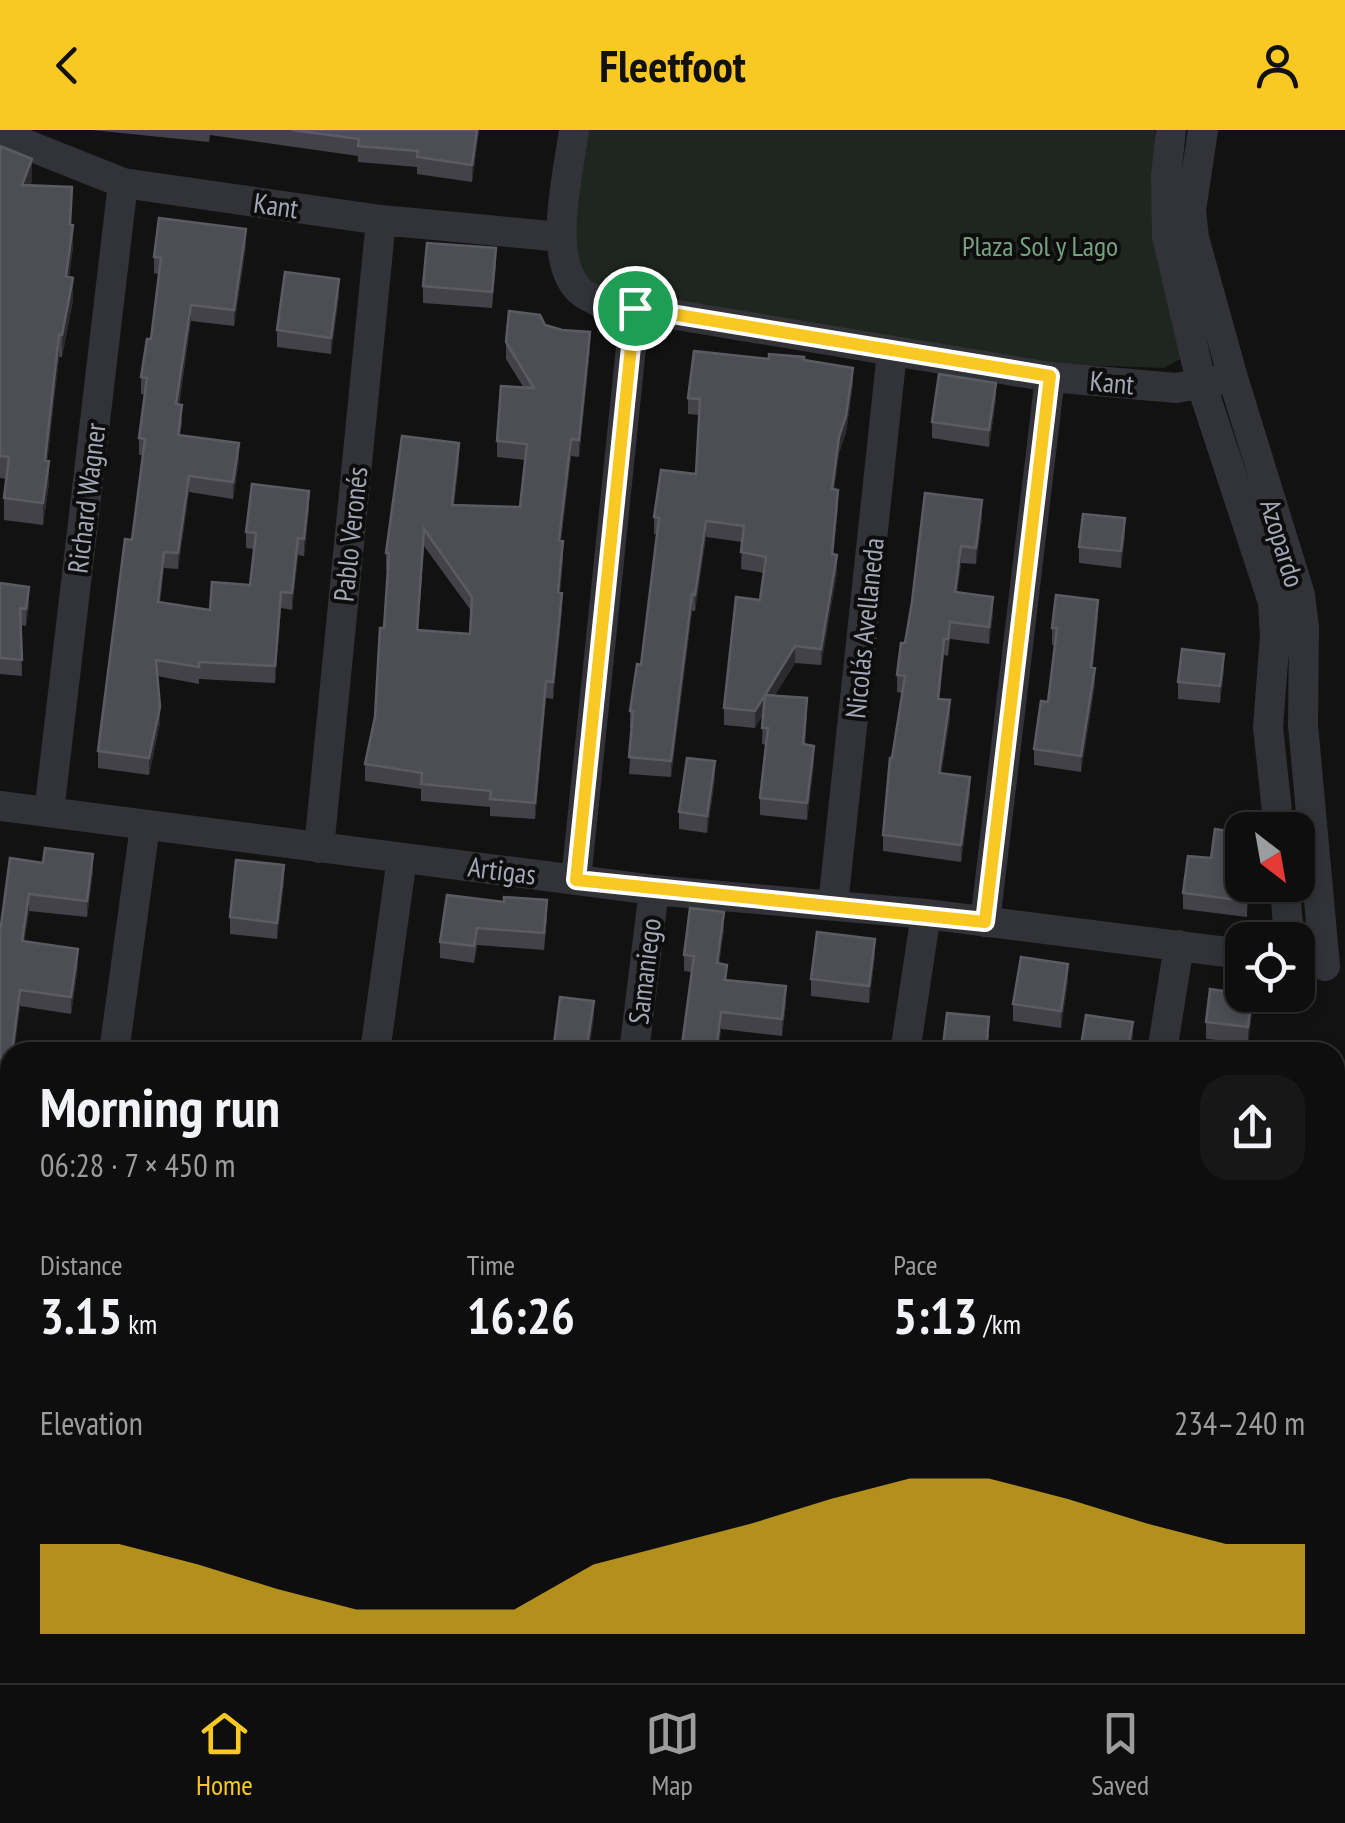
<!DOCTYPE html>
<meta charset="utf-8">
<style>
:root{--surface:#0e0e0e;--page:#171717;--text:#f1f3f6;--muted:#9b9c9e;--line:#2e2e2e;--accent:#fac822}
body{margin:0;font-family:"PT Sans Narrow",sans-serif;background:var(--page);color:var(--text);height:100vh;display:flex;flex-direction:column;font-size:38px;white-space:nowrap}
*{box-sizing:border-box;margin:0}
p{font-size:32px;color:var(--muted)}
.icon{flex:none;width:55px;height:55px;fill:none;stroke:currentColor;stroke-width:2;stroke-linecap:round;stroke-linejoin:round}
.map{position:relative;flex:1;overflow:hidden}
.drawer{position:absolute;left:0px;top:912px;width:1345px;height:642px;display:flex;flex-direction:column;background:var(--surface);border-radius:30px 30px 0 0;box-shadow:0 5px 15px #0003,0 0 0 2px var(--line)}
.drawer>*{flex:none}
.needle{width:65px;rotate:149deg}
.controls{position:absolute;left:1225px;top:682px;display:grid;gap:20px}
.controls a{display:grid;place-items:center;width:90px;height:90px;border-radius:20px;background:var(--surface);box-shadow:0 5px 15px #0003,0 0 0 2px var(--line);font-size:50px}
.pin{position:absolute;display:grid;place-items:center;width:85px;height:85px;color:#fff;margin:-42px;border:5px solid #fff;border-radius:50%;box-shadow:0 2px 10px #0007}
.round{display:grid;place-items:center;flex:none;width:105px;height:105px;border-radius:30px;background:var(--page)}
.head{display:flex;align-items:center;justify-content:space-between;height:170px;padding:0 40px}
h1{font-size:55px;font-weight:600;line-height:75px}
.metrics{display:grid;grid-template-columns:repeat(3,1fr);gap:15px;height:170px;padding:10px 40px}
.metrics div{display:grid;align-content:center}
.metrics b{font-size:50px;font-weight:600}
.metrics small{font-size:28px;font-weight:400}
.metrics p{font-size:28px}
.chart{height:280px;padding:20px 40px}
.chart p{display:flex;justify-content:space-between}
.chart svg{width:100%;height:180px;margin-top:10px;fill:var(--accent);opacity:.7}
header{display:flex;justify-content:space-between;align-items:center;height:130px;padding:0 40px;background:var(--accent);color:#111;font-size:45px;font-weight:600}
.tab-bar{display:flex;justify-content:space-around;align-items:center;height:140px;border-top:2px solid var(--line);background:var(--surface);font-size:28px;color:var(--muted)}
.tab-bar a{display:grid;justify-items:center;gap:5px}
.tab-bar .on{color:var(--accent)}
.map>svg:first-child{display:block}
</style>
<header><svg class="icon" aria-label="back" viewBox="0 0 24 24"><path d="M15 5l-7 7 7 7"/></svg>Fleetfoot<svg class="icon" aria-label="person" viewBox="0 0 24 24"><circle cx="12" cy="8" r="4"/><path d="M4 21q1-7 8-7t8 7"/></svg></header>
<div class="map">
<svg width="1345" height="1553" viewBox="0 0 1345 1553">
<rect width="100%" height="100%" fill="#121213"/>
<!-- green -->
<path fill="#1e261f" d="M 587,0 L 1155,0 L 1154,93 L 1182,228 L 1164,238 L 1058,234 L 597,157 L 586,150 L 571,113 Z"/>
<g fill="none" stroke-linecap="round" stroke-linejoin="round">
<!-- street -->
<path stroke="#323338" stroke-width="30" d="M 574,0 C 569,42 546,127 579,160 C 583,165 593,168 599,172 L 1050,247 L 1176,258 L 1233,248
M 1171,0 L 1166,46 L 1167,106 L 1202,256 L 1273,472 L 1275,506 L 1268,597 L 1279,700
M 1203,0 L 1191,80 L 1194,108 L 1233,248 L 1300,465 L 1304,497 L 1303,595 L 1325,836
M 0,4 L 123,53 L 381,90 L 561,107
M 0,676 L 654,760 L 926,784 L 1242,824
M 49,682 L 123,53
M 319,718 L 381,90
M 576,750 L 635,179
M 1285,755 L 1289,810
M 833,775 L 892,222
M 985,792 L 1050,247
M 114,922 L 145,696
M 375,922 L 402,728
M 634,922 L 654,760
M 905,922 L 926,784
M 1162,922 L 1179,815
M 1335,1158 L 1345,1079
M 0,1223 L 10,1224
M 1335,1423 L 1345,1425
M 313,1553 L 314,1545
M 1192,1553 L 1195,1545"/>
</g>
<!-- wall -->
<path fill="#434249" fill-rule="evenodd" d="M 92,0 L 479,0 L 472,52 L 417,44 L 417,37 L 358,32 L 358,26 L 210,5 L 209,12 Z
M 0,16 L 32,51 L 30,55 L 71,94 L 73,117 L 69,147 L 73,170 L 62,227 L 59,227 L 47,331 L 49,353 L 43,395 L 4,390 L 4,368 L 6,349 L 0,348 Z
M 246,116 L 234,196 L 191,191 L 179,275 L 182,292 L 180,305 L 239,330 L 233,369 L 189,362 L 178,439 L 164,438 L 160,472 L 210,480 L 250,455 L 254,419 L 246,418 L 246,402 L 309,378 L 304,426 L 298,425 L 292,480 L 281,478 L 275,553 L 199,549 L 199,554 L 157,546 L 160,593 L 149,645 L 98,638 L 98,621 L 132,410 L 143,325 L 139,325 L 139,308 L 145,264 L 141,264 L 141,247 L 151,209 L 159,144 L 154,143 L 154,127 Z
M 496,135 L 492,178 L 423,173 L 423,156 Z
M 339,166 L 331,224 L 277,217 L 277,200 Z
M 545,195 L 590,219 L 579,327 L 571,326 L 561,411 L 563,428 L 560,463 L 562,480 L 553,569 L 546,568 L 535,689 L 490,686 L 490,677 L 421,671 L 421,659 L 365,651 L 365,634 L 375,587 L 384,498 L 388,440 L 386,439 L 386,423 L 459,330 L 454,375 L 520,377 L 525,330 L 497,327 L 497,311 L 524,258 L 506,229 L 506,212 ZM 424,416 L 472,482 L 470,504 L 418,500 Z
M 769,229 L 804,230 L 853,254 L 846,302 L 839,323 L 834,359 L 838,376 L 833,424 L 837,442 L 821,535 L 795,533 L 775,565 L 807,585 L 805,615 L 814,632 L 807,690 L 760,685 L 760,668 L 766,615 L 762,614 L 763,584 L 755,598 L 724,595 L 724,578 L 760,470 L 764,443 L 741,439 L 742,412 L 706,407 L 695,481 L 692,481 L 671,647 L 629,644 L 632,598 L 630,598 L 630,581 L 641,535 L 657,404 L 654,404 L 654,387 L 696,344 L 699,285 L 688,284 L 688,268 Z
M 996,269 L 989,317 L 932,308 L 932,292 Z
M 982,387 L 976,434 L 961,433 L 957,463 L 993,484 L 989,514 L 950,509 L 948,526 L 944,525 L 939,569 L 950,587 L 941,643 L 970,664 L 961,732 L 883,721 L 883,705 L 902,563 L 897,562 L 897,545 L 905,513 L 912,472 Z
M 1125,405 L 1121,438 L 1079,433 L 1079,417 Z
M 0,453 L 29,474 L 26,496 L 21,495 L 22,546 L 0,544 Z
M 1098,486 L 1093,537 L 1095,554 L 1081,642 L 1034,635 L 1034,619 L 1048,572 L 1055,515 L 1052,515 L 1052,498 Z
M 1224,540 L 1220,573 L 1178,569 L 1178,552 Z
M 715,648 L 707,703 L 679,699 L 679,682 Z
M 10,728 L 93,741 L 87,787 L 29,781 L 24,811 L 78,836 L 71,884 L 20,876 L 14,922 L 10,922 L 10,949 L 0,947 L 0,803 Z
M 284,752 L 277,809 L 230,804 L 230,787 Z
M 1248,755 L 1247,787 L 1183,779 L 1183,763 Z
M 504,772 L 547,787 L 544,820 L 477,815 L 474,833 L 440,828 L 440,812 Z
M 724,799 L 719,834 L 727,850 L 786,873 L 782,906 L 721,899 L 718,922 L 681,922 L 691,842 L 684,841 L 684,825 Z
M 875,825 L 869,873 L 811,866 L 811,849 Z
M 1068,850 L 1061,898 L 1013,891 L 1013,874 Z
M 1252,881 L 1248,913 L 1206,909 L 1206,892 Z
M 989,904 L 987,922 L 943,922 L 943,916 Z
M 10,970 L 10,1073 L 0,1072 L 0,1034 Z
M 0,1128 L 10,1129 L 10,1181 L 0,1179 Z
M 0,1248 L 10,1249 L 10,1348 L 0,1347 Z"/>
<!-- shaded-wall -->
<path fill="#2b2b2f" d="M 477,0 L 479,0 L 472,52 L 472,35 Z
M 32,29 L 32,51 L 22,77 L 22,55 Z
M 73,95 L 73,117 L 66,168 L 66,146 Z
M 246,99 L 246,116 L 234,196 L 234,180 Z
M 73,148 L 73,170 L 62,227 L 62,205 Z
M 339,149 L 339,166 L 331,224 L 331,208 Z
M 191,175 L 191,191 L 176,291 L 176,274 Z
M 590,202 L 590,219 L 579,327 L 579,310 Z
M 59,205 L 59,227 L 45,352 L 45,330 Z
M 853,238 L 853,254 L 846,302 L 839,323 L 832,376 L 832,359 L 839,307 Z
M 996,253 L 996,269 L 989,317 L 989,300 Z
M 571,309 L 571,326 L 559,427 L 559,410 Z
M 239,313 L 239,330 L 233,369 L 233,352 Z
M 459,313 L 459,330 L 452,391 L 452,375 Z
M 49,331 L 49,353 L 43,395 L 43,373 Z
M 189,346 L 189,362 L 178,439 L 178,423 Z
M 838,360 L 838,376 L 832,441 L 832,424 Z
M 309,361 L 309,378 L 304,426 L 304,409 Z
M 982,370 L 982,387 L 976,434 L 976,418 Z
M 1125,388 L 1125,405 L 1121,438 L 1121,421 Z
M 706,391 L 706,407 L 695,481 L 695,465 Z
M 424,399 L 424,416 L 417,517 L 417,500 Z
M 298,408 L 298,425 L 292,480 L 292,463 Z
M 563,411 L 563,428 L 558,479 L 558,462 Z
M 961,416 L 961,433 L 955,479 L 955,462 Z
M 164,422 L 164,438 L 158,488 L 158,472 Z
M 837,425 L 837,442 L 821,535 L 821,519 Z
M 29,457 L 29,474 L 26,496 L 26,479 Z
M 281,462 L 281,478 L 275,553 L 275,536 Z
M 562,463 L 562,480 L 553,569 L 553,552 Z
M 692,464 L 692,481 L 671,647 L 671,631 Z
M 993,467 L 993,484 L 989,514 L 989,497 Z
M 1098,470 L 1098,486 L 1091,554 L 1091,537 Z
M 944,509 L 944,525 L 938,585 L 938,569 Z
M 795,516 L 795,533 L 765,581 L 765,565 Z
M 1224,524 L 1224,540 L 1220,573 L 1220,556 Z
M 1095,538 L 1095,554 L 1081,642 L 1081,626 Z
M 546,551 L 546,568 L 535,689 L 535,673 Z
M 765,565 L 765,582 L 755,598 L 755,581 Z
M 950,570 L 950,587 L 939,660 L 939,643 Z
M 160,577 L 160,593 L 149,645 L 149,628 Z
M 814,616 L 814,632 L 807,690 L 807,673 Z
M 715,631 L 715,648 L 707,703 L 707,686 Z
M 970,647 L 970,664 L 961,732 L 961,715 Z
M 93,724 L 93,741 L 87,787 L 87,771 Z
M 284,735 L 284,752 L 277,809 L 277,793 Z
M 29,764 L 29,781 L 22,828 L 22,811 Z
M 724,782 L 724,799 L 717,850 L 717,833 Z
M 875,809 L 875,825 L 869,873 L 869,856 Z
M 78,819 L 78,836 L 71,884 L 71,867 Z
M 1068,834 L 1068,850 L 1061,898 L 1061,881 Z
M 786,856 L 786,873 L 782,906 L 782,889 Z
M 20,860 L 20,876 L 14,922 L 12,922 Z
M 1252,865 L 1252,881 L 1248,913 L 1248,897 Z
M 594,871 L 594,888 L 589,922 L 586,922 Z
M 721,882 L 721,899 L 718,922 L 716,922 Z
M 1133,892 L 1133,909 L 1130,922 L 1127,922 Z"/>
<!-- building -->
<path fill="#4d4d55" stroke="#5b5b64" stroke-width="2.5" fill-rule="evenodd" d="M 292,0 L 477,0 L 472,35 L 417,27 L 418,21 L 358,16 L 359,9 Z
M 0,16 L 32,29 L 22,55 L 72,57 L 70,94 L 73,95 L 66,146 L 73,148 L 62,205 L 59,205 L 45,330 L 49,331 L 43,373 L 4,368 L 9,327 L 0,326 Z
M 159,88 L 246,99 L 234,180 L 191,175 L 176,274 L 182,275 L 178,305 L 239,313 L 233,352 L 189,346 L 178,423 L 164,422 L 158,472 L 210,480 L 212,452 L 250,455 L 256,403 L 246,402 L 252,354 L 309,361 L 304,409 L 298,408 L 292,463 L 281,462 L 275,536 L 199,532 L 199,537 L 156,530 L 160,577 L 149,628 L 98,621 L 125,409 L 132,410 L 145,309 L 139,308 L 147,248 L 141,247 L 147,209 L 151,209 L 161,128 L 154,127 Z
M 427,113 L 496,118 L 492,162 L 423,156 Z
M 285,142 L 339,149 L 331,208 L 277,200 Z
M 509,181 L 540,185 L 545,195 L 562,200 L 590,202 L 579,310 L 571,309 L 559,410 L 563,411 L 558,462 L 562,463 L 553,552 L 546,551 L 535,673 L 490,669 L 491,661 L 421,654 L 422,643 L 365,634 L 375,587 L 380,498 L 384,498 L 389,423 L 386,423 L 402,306 L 459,313 L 452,375 L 520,377 L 527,314 L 497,311 L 501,256 L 534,258 L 506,212 ZM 424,399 L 472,467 L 470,504 L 417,500 Z
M 694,221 L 769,229 L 769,224 L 804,227 L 804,230 L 853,238 L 846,286 L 839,307 L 832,359 L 838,360 L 832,424 L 837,425 L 821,519 L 795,516 L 765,565 L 807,568 L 803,614 L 814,616 L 807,673 L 760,668 L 768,598 L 762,598 L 765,565 L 755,581 L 724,578 L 736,467 L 760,470 L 766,427 L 741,422 L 744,396 L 706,391 L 695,465 L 692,464 L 671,631 L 629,627 L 633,582 L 630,581 L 637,534 L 641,535 L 659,388 L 654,387 L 661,340 L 696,344 L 700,269 L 688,268 Z
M 939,244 L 996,253 L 989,300 L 932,292 Z
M 925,363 L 982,370 L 976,418 L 961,416 L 955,462 L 993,467 L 989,497 L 950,492 L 948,509 L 944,509 L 938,569 L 950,570 L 939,643 L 970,647 L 961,715 L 883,705 L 890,628 L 892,628 L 905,546 L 897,545 L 901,513 L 905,513 L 912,472 Z
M 1083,384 L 1125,388 L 1121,421 L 1079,417 Z
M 0,453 L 29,457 L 26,479 L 20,478 L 22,530 L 0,528 Z
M 1056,465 L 1098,470 L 1091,537 L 1095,538 L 1081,626 L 1034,619 L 1041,571 L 1048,572 L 1057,498 L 1052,498 Z
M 1182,519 L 1224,524 L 1220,556 L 1178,552 Z
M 687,628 L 715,631 L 707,686 L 679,682 Z
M 1215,699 L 1242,703 L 1242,755 L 1247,755 L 1247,771 L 1183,763 L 1188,726 L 1211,728 Z
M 45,718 L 93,724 L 87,771 L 29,764 L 22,811 L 78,819 L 71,867 L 20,860 L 12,922 L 10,922 L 10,932 L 0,931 L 0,803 L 10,728 L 43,733 Z
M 236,730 L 284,735 L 277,793 L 230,787 Z
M 447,765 L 504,772 L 504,767 L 547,770 L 544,803 L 477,798 L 474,816 L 440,812 Z
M 690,778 L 724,782 L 717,833 L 727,835 L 725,850 L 786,856 L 782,889 L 721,882 L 716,922 L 681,922 L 694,826 L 684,825 Z
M 817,802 L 875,809 L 869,856 L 811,849 Z
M 1021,827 L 1068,834 L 1061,881 L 1013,874 Z
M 1210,859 L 1252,865 L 1248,897 L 1206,892 Z
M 560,867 L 594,871 L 586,922 L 553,922 Z
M 947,883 L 989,887 L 986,920 L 943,916 Z
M 1086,885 L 1133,892 L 1127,922 L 1080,922 Z
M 10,970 L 10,1057 L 0,1055 L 0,1034 Z
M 0,1128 L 10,1129 L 10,1165 L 0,1162 Z
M 0,1248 L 10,1249 L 10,1332 L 0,1330 Z"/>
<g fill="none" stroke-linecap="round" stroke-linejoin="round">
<defs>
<path id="route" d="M 635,178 L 1050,246 L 985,792 L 576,750 Z"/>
</defs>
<!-- route casing -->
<use href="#route" stroke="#fff" stroke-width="20"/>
<!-- route -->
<use href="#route" stroke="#fac822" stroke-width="12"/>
</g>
<g text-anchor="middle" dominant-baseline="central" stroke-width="8" stroke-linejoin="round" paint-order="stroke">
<!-- street labels -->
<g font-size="28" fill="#a2a6b5" stroke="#0d0d0e">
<text transform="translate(276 75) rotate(8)">Kant</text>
<text transform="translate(1112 252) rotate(5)">Kant</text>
<text transform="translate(86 368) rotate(-83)">Richard Wagner</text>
<text transform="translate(350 404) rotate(-84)">Pablo Veronés</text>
<text transform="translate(1283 413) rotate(73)">Azopardo</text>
<text transform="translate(864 498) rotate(-84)">Nicolás Avellaneda</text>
<text transform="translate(502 740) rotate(7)">Artigas</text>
<text transform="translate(644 841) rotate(-83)">Samaniego</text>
</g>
<!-- park labels -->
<g font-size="28" fill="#78a17f" stroke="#0d0d0e">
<text x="1040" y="115">Plaza Sol y Lago</text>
</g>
</g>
</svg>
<div class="controls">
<a><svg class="needle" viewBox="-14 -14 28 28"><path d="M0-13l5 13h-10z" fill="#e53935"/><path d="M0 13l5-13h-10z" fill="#9b9c9e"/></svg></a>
<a><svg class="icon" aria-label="locate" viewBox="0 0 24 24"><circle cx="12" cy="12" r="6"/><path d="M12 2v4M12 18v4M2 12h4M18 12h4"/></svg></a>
</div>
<div class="pin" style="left:635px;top:178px;background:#1e9e55"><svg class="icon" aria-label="arrive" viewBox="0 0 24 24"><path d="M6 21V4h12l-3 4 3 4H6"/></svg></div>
<section class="drawer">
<div class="head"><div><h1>Morning run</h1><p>06:28 · 7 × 450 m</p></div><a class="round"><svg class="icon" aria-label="share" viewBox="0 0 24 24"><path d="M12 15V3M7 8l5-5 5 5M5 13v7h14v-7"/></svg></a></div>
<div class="metrics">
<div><p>Distance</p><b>3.15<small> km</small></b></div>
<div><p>Time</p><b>16:26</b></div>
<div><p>Pace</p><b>5:13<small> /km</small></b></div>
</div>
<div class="chart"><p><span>Elevation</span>234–240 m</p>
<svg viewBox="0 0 160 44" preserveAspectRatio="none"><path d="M0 44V22L10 22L20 27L30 33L40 38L50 38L60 38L70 27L80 22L90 17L100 11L110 6L120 6L130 11L140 17L150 22L160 22V44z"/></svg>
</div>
</section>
</div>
<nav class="tab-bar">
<a class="on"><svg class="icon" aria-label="home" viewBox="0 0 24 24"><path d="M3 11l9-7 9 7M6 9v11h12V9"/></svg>Home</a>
<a><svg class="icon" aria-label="map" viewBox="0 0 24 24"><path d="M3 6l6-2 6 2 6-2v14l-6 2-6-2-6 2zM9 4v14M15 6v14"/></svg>Map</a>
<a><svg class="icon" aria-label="saved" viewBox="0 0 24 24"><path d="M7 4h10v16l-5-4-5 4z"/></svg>Saved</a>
</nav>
